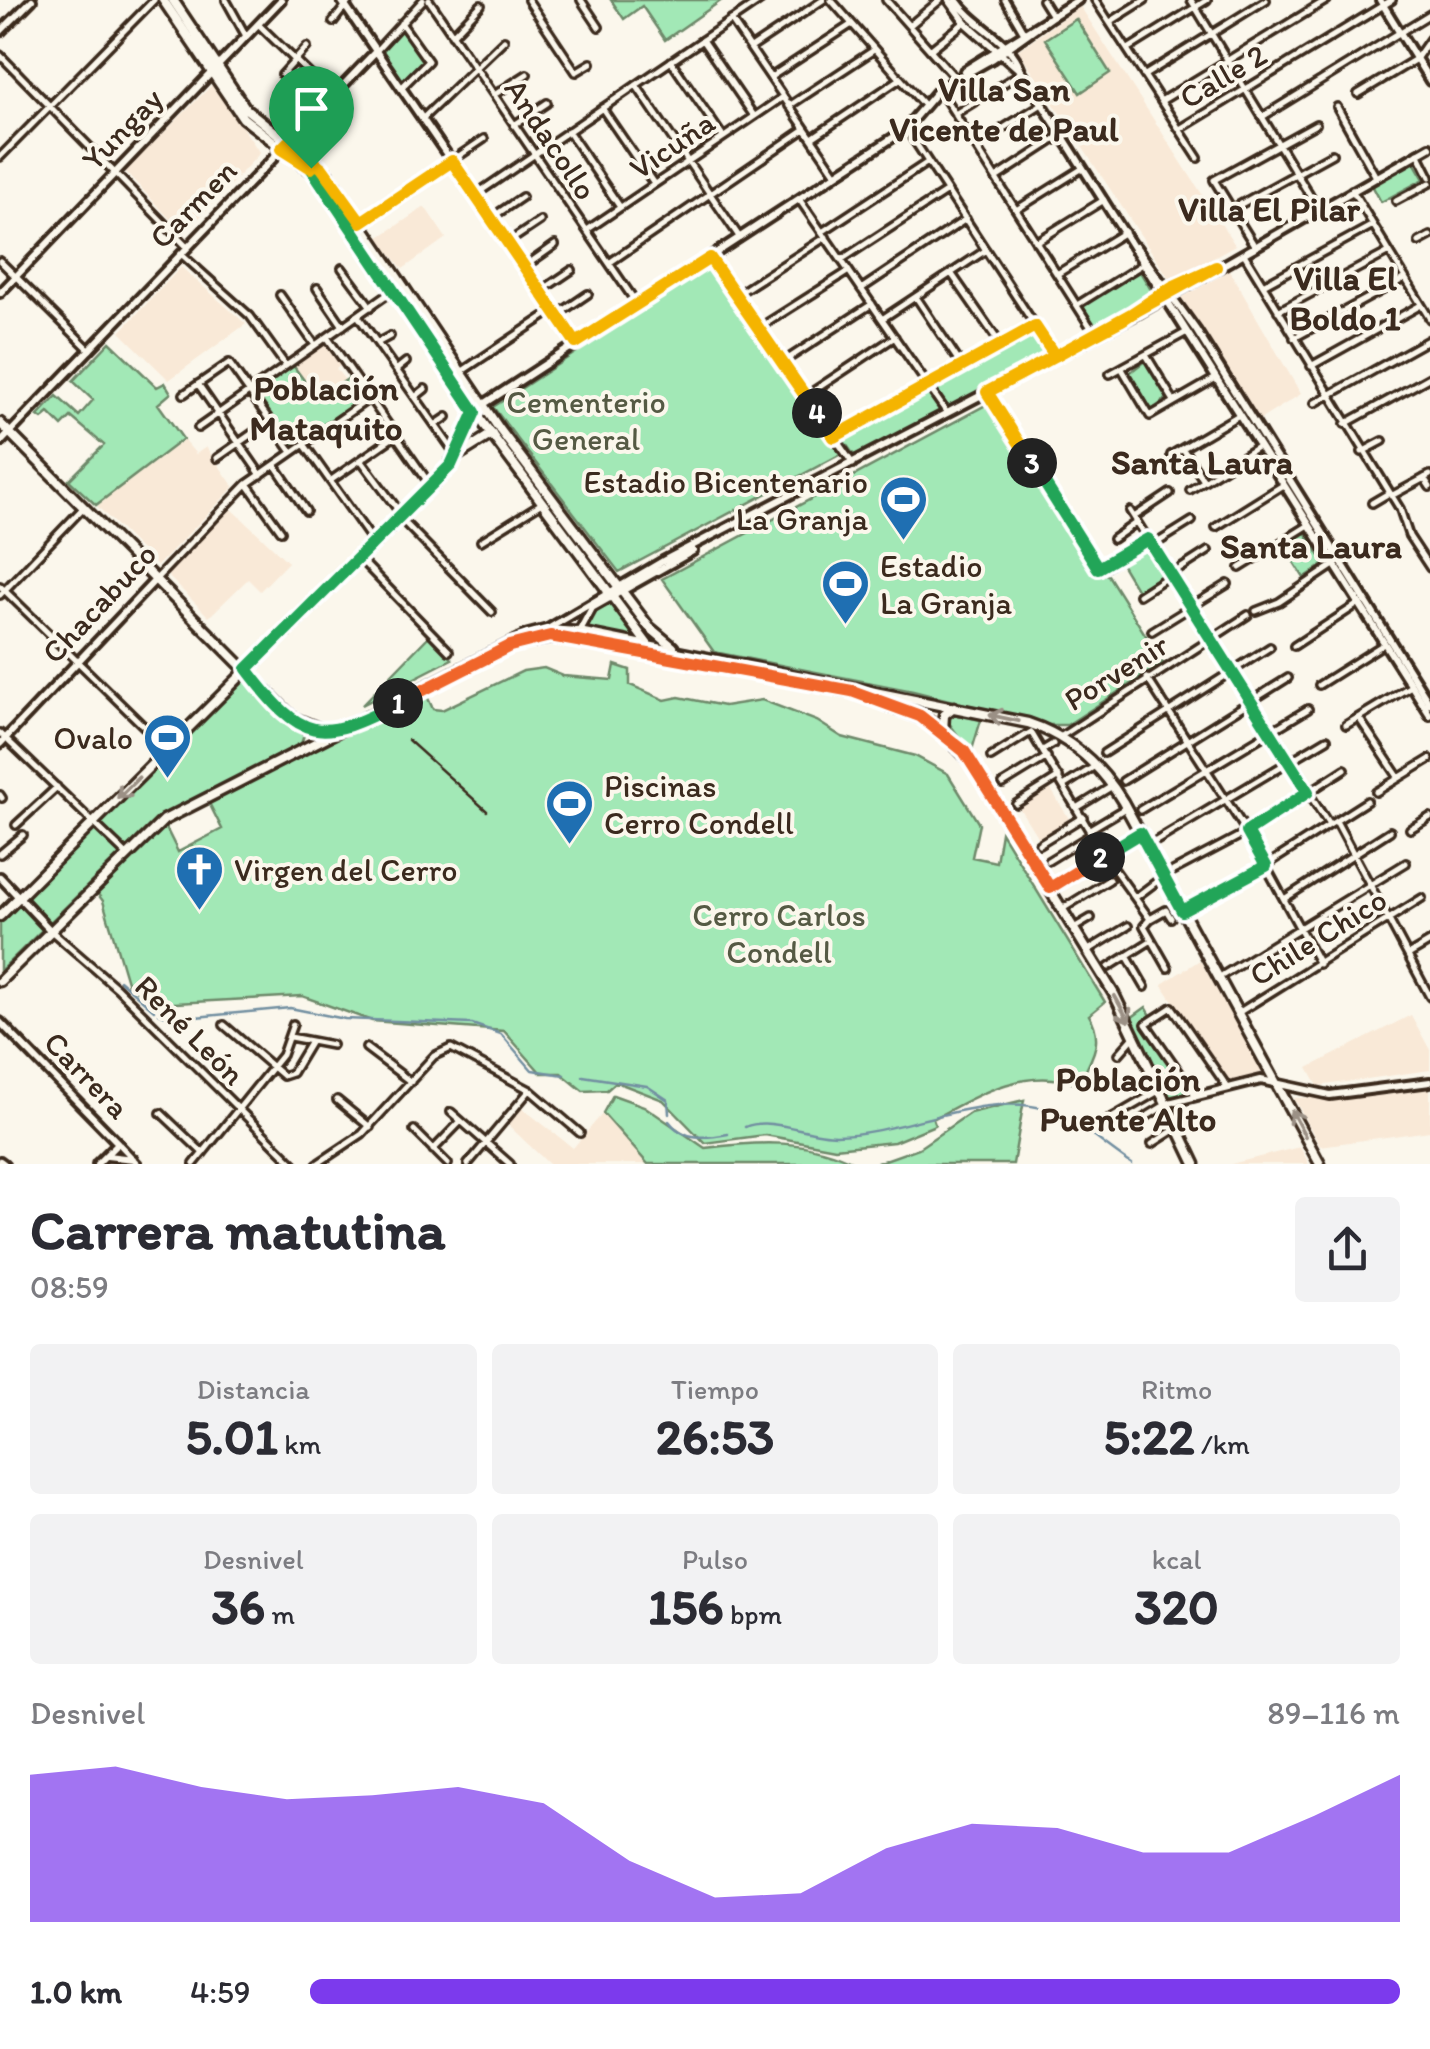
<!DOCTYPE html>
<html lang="es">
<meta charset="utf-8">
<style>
:root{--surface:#fff;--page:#f2f2f3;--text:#2b2b33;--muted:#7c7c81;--accent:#7c3aed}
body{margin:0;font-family:Itim,sans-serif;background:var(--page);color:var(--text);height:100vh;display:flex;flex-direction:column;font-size:38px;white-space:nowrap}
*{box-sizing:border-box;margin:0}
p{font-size:32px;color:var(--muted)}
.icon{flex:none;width:55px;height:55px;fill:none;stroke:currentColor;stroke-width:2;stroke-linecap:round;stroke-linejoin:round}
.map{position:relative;height:1164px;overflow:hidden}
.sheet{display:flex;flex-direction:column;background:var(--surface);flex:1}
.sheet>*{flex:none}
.pin{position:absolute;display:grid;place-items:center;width:85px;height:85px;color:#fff;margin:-102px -42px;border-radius:50% 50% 50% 0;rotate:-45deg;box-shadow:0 0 10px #0007}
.pin .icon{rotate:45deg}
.km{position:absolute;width:50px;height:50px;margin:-25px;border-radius:50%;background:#222;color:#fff;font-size:28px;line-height:50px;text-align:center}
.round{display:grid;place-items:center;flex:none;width:105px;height:105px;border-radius:10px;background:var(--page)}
.head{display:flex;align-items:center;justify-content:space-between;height:170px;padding:0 30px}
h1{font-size:55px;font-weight:700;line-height:75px}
.stats{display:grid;grid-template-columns:repeat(3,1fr);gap:15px;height:170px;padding:10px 30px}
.stats div{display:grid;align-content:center;border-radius:10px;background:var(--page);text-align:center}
.stats b{font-size:50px;font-weight:700}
.stats small{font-size:28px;font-weight:400}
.stats p{font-size:28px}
.chart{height:280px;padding:20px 30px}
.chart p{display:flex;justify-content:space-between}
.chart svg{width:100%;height:180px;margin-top:10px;fill:var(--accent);opacity:.7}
ul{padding:0 30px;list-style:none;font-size:32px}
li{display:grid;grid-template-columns:160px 120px 1fr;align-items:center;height:75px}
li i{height:25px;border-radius:12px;background:var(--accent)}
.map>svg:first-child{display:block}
</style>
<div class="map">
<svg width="1430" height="1164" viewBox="0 0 1430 1164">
<rect width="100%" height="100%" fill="#fbf7ec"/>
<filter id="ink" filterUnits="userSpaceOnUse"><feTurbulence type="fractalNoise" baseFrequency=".01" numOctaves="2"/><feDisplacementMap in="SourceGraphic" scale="20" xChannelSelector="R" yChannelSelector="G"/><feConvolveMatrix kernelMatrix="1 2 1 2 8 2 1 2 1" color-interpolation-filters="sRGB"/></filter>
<g filter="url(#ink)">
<!-- built -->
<path fill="#f9e9d7" d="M 1080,6 L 1235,245 L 1171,281 L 1018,50 Z
M 213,84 L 260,153 L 184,234 L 125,171 Z
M 425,207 L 446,238 L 403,269 L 378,238 Z
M 181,267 L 246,324 L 169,380 L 120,332 Z
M 1228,268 L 1301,394 L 1258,421 L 1181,297 Z
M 327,340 L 344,363 L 336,369 L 345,380 L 318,399 L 292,364 Z
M 183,439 L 196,454 L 206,447 L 234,487 L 157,566 L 96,505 Z
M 231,508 L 288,562 L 260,591 L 248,579 L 209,617 L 167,575 Z
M 1049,786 L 1071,822 L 1040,841 L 1018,806 Z
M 1200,960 L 1264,1072 L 1226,1083 L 1162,984 Z
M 1411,1015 L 1430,1050 L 1430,1070 L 1318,1086 L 1308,1068 Z
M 1430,1086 L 1430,1131 L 1320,1146 L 1294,1098 L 1377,1095 Z
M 521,1107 L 573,1148 L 603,1113 L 648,1164 L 549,1164 L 507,1124 Z
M 1300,1147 L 1309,1164 L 1231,1164 Z"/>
<!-- green -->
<path fill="#a2e8b6" stroke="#6e896a" stroke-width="2.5" d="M 611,0 L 722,0 L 665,40 L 642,6 L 624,19 Z
M 1076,19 L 1110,73 L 1080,93 L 1045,39 Z
M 401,29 L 424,61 L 403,83 L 379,50 Z
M 1414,162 L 1424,179 L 1381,202 L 1372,185 Z
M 709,265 L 841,454 L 619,572 L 493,407 Z
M 1139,270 L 1153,293 L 1096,327 L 1082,306 Z
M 1036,331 L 1050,353 L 856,458 L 841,437 Z
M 110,342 L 157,387 L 165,383 L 171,393 L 158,404 L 183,439 L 96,505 L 69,480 L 104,445 L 71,417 L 62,426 L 49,413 L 42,419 L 38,416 L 57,396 L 79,416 L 93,400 L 73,381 Z
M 1146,360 L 1170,396 L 1152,410 L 1128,374 Z
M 292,364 L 318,399 L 352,376 L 365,396 L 292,447 L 252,392 Z
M 986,405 L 1092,570 L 1108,575 L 1163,663 L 1067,725 L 1049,725 L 913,691 L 714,652 L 662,579 Z
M 1305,532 L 1325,564 L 1304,578 L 1283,545 Z
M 1148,544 L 1167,573 L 1138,592 L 1120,562 Z
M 607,603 L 611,603 L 637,639 L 591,632 L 586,621 Z
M 430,635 L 452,659 L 362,705 Z
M 615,665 L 630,670 L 630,685 L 665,700 L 679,697 L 724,706 L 762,700 L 817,721 L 842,737 L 915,756 L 948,774 L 979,824 L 972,857 L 996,862 L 1001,832 L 1105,1002 L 1089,1015 C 1105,1041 1091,1060 1078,1085 C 1028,1065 977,1095 933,1119 L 935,1125 L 894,1142 L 835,1148 L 765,1135 L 705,1143 L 663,1100 L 616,1082 L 607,1090 L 583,1091 L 561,1073 L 541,1073 L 504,1031 L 372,1021 L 302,996 L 157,1004 L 128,985 L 103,901 L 94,889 L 153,832 L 165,826 L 178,852 L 222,829 L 208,801 L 426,694 L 433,709 L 442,710 L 523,671 L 544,668 L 563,676 L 612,680 Z
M 243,677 L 304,735 L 301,744 L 157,818 L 0,971 L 0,923 Z
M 951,714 L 981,720 L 971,753 L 946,719 Z
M 1146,1007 L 1152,1017 L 1143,1023 L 1188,1093 L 1169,1098 L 1131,1018 Z
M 613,1095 L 644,1106 L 705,1148 C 759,1141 808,1138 857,1164 L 648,1164 L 603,1113 Z
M 1024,1100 L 1013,1164 L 874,1164 L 919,1148 L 970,1113 Z"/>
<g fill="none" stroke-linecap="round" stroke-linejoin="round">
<!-- stream -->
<path stroke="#728fa1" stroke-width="2.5" d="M 119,980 L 154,1010
M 159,1013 L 174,1019 L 290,1008 L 345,1019 L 472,1024 L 501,1034 L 532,1070 L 564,1075
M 583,1076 L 647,1086 L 668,1100 L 669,1114
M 669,1121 C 683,1141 707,1138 728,1134
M 745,1127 C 771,1116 807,1135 836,1135 C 901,1135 984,1089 1048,1110 C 1077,1120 1106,1147 1132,1164"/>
<defs>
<path id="minor" d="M 226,0 L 246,36
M 429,0 L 637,304
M 528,0 L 576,72 L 591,63
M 581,0 L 599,27
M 831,0 L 922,103
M 886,0 L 955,78
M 1005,0 L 1023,31
M 1042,0 L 1052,16
M 1095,0 L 1198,158
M 1191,0 L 1318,209
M 731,20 L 836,174
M 333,22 L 350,0
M 1110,22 L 1145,0
M 401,23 L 428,61 L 401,88
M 259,25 L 332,96
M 909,26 L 940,0
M 452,35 L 481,5
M 702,40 L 754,116
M 751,48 L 823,0
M 1128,49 L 1207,0
M 930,50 L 965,22
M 376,51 L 423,0
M 0,55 L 187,247
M 671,61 L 723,137
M 282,75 L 307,47
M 1145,75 L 1266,0
M 771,77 L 852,24
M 636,85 L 740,238
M 939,89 L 1095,334
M 1358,94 L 1416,59 L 1430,39
M 494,95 L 527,74
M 1161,101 L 1327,0
M 789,106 L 874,50
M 1337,107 L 1376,177
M 602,108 L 654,184
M 955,114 L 1022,72
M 1262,117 L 1430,14
M 422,119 L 504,40
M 514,125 L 547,103
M 906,128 L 1055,356
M 1180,129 L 1392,0
M 568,131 L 620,207
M 812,138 L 900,79
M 975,146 L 1042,104
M 1418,153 L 1430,177
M 0,157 L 154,0
M 996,178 L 1062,135
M 1352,190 L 1430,319
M 475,195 L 761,0
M 799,199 L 947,413
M 1396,201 L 1430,183
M 1232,209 L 1332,154
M 1016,210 L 1083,168
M 491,218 L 522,197
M 361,222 L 484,139
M 587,230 L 783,97
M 822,232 L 928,162
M 1036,242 L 1104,200
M 1419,242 L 1430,236
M 507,243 L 540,221
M 1254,245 L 1214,180 L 1316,124
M 181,254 L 250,316 L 286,366
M 1244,254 L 1400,509 L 1409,536 L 1430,568
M 709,257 L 853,464
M 841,260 L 947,191
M 0,261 L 90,350
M 609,263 L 805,129
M 524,267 L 555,245
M 342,268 L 371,307
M 951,273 L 1001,345
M 1057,274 L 1125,232
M 1263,285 L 1373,225
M 317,288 L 343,326
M 861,289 L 966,219
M 541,291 L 572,270
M 280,295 L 315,345
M 736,295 L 826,237
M 916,297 L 962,366
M 1077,305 L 1143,264
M 1278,311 L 1389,252
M 557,315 L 588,294
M 358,316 L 454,452
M 882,319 L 986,250
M 759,328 L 849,271
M 327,337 L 431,486
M 1294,338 L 1405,278
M 377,343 L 390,336
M 1146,355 L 1174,401
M 783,362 L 872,304
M 1311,366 L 1421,305
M 1122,369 L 1150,416 L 1216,378
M 396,370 L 406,362
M 461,372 L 554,310
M 1110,374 L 1187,332
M 198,384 L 261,475
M 987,392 L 1097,567 L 1106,567 L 1148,539
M 184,394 L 229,363 L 292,452
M 806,396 L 895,337
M 415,397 L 425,389
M 1315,403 L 1430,339
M 1345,424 L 1430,377
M 435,425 L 447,417
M 198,428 L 395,289
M 834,437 L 1035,326
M 304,444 L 374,543
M 1183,449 L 1204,481
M 1362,452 L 1383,441
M 1171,455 L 1239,415
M 217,458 L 270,421
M 361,460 L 401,514
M 275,465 L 306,511
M 1424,478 L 1430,487
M 330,481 L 395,436
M 248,485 L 281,531
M 1190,490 L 1259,446
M 1391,496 L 1430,475
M 1372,503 L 1389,493
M 1130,511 L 1329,825
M 1134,517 L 1170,493
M 400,518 L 492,612
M 1216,527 L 1283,485
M 1113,539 L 1137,522
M 481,541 L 542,503
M 1152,546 L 1192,521
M 359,558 L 449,651
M 1240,568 L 1309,525
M 156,579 L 247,484 L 370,398
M 0,586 L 167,749
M 0,595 L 84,507
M 1139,595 L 1208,551
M 1256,611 L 1279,602 L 1334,565
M 1152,631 L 1228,584
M 1294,646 L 1358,604
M 1147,678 L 1250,837 L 1319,964
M 1319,685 L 1384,644
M 1359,718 L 1399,778
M 1346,725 L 1411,686
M 0,733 L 126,854
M 1060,737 L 1248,615
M 1043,750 L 1053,744
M 1104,753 L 1270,647
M 991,757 L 1031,732 L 1104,855 L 1150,919 L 1144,926 L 1168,968
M 1123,781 L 1288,678
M 1003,784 L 1047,757
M 1065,785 L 1092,768
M 1376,792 L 1430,759
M 0,795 L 2,798
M 1016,804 L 1059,777
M 1078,807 L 1109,788
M 1140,810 L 1308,709
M 1336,821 L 1430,997
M 16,825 L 57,787
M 1090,829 L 1122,810
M 1410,829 L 1430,817
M 1156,841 L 1327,739
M 1039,844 L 1083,817
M 0,854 L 23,835
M 1048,861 L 1092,834
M 1173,871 L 1247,832 L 1345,769
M 1050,889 L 1140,833
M 1136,897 L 1160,879
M 1284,899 L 1390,831
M 1062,909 L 1109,880
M 1183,911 L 1265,866 L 1367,801
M 1150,919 L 1166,910 L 1171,918
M 1074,928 L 1091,918
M 50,930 L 117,988 L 294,1164
M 1087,951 L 1128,926
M 1408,955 L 1430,942
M 1127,956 L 1145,987
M 1109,967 L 1152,940
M 1223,975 L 1406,863
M 1238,1013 L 1422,898
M 224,1025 L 283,1076 L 292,1073 L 310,1043
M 290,1037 L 332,1045
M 366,1048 L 411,1082
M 1119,1054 L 1134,1037
M 1196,1096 L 1146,1024 L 1172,1007 L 1228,1088
M 337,1100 L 370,1127
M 451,1112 L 510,1164
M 161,1113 L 203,1153
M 1131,1126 L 1167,1104
M 1096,1127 L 1162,1089
M 414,1130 L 448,1164
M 118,1143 L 138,1164
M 1152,1144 L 1177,1128
M 433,1150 L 461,1121
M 194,1164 L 282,1055 L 293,1024
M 317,1164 L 362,1134 L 434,1056 L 451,1048 L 530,1090 L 580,1133
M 468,1164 L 530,1090"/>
<path id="tertiary" d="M 341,0 L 576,343
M 1380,0 L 1430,81
M 0,32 L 32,0
M 964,71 L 1078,0
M 0,293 L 281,0
M 481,406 L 903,131 L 939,89 L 992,59 L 1052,16
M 0,443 L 376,51
M 0,744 L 156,579
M 0,877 L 50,930
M 1169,1103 L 1261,1080 L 1330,1095 L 1430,1082"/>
<path id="secondary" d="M 949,0 L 965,22 L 1022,72 L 1430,715
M 956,0 C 974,27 1011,39 1021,70
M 1136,247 L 1196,330 L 1430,704
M 1134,311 L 1201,273
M 546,630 L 663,561 L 1141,312 L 1430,147
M 579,632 L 592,608 L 693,551
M 0,1022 L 118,1143 L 97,1164
M 107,1156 L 133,1159
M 0,1161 L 4,1164"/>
<path id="primary" d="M 163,0 L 243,118 L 322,179 L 475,412 L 648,645
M 173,0 L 246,109 L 327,173 L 500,430 L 649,627 L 673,647
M 0,423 L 293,718 L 328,732
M 460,454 L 492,434
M 514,645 L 556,637 L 646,653 L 852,691 L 932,722 L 972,763 L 1114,994 L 1195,1164
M 943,731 L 944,715 L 954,707
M 0,916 L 447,470 L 475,412
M 0,981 L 164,820 L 527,635 L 546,630 L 579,632 L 1028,723 C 1070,737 1100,764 1123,802 L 1320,1164"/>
</defs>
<!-- minor casing -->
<use href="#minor" stroke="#3b2a1e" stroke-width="12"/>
<!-- tertiary casing -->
<use href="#tertiary" stroke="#3b2a1e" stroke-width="14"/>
<!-- secondary casing -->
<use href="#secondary" stroke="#3b2a1e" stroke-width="14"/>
<!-- primary casing -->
<use href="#primary" stroke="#3b2a1e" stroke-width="15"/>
<!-- minor -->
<use href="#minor" stroke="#fbf7ec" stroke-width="5"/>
<!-- tertiary -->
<use href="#tertiary" stroke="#fbf7ec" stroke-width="6"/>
<!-- secondary -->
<use href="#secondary" stroke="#fbf7ec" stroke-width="6"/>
<!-- primary -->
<use href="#primary" stroke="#fbf7ec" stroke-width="8"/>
<!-- rail -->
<path stroke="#3b2a1e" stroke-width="2.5" d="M 408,740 L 487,811"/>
</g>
<!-- one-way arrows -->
<defs><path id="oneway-shaft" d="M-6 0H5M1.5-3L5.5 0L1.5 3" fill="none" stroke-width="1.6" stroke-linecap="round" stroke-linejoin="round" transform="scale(2.5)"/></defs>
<g stroke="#9b9085">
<use href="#oneway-shaft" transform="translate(1004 718) rotate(-168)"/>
<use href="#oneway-shaft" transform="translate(128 788) rotate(135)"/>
<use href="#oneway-shaft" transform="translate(1122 1009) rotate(61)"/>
<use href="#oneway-shaft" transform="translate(1298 1123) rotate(-118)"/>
</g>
</g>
<g fill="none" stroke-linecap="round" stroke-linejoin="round" filter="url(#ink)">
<defs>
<path id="split-1" d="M 311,168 L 475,412 L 451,465 L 247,669 C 302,742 320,744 398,703"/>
<path id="split-2" d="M 398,703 L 510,646 L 550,636 L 852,691 L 920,716 L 964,751 L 1050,888 L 1100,857"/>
<path id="split-3" d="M 1032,463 L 1098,568 L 1148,539 L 1308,792 L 1247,832 L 1266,866 L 1182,911 L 1140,833 L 1100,857"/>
<path id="split-4" d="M 817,413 L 834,437 L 1035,326 L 1055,356 L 1216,267 L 1172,287 L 1125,318 L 1120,321 C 1076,344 1032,369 987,392 L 1032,463"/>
<path id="split-5" d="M 311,168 L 281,149 L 288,142 L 322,168 L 361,222 L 452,161 L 576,343 L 710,258 L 817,413"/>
</defs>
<!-- split-1 casing -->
<use href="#split-1" stroke="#fff" stroke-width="20"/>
<!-- split-2 casing -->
<use href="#split-2" stroke="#fff" stroke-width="20"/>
<!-- split-3 casing -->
<use href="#split-3" stroke="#fff" stroke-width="20"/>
<!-- split-4 casing -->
<use href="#split-4" stroke="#fff" stroke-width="20"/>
<!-- split-5 casing -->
<use href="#split-5" stroke="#fff" stroke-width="20"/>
<!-- split-1 -->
<use href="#split-1" stroke="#22a559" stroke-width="12"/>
<!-- split-2 -->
<use href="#split-2" stroke="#f0652b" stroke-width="12"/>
<!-- split-3 -->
<use href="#split-3" stroke="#22a559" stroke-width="12"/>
<!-- split-4 -->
<use href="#split-4" stroke="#f5b400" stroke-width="12"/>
<!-- split-5 -->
<use href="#split-5" stroke="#f5b400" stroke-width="12"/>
</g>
<!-- icons -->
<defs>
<symbol id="stadium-pin" viewBox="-11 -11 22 30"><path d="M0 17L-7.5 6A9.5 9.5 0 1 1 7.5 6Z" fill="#1f6fb2" stroke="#fbf7ec"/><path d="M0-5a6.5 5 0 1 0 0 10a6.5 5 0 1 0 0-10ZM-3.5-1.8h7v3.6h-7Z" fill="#fff"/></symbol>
<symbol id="church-pin" viewBox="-11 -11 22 30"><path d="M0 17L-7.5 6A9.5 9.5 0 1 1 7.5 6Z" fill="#1f6fb2" stroke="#fbf7ec"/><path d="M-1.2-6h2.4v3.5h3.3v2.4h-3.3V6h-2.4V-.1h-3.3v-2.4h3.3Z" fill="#fff"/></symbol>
</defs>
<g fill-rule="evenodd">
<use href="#stadium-pin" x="876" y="472" width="55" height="75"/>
<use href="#stadium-pin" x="818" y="556" width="55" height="75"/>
<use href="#stadium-pin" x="140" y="710" width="55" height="75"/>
<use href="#stadium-pin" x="542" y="776" width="55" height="75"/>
<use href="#church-pin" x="172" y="842" width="55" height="75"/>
</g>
<g text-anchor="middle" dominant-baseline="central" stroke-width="8" stroke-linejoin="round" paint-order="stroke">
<!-- street labels -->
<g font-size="32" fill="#3b2a1e" stroke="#fbf7ec">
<text transform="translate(1223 76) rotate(-31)">Calle 2</text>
<text transform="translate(122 129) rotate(-46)">Yungay</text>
<text transform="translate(551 139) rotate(56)">Andacollo</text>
<text transform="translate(672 145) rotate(-34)">Vicuña</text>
<text transform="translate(193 204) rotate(-46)">Carmen</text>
<text transform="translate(99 603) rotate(-47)">Chacabuco</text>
<text transform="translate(1116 672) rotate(-32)">Porvenir</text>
<text transform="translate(1318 937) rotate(-32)">Chile Chico</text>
<text transform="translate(190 1030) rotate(45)">René León</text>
<text transform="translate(87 1075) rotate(46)">Carrera</text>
</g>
<!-- park labels -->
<g font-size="32" fill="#555a44" stroke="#fbf7ec">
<text x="586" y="402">Cementerio<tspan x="586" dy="37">General</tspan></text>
<text x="779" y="915">Cerro Carlos<tspan x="779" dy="37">Condell</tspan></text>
</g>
<!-- poi labels -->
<g font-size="32" fill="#3b2a1e" stroke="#fbf7ec" text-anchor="start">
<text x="868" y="482" text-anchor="end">Estadio Bicentenario<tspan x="868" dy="37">La Granja</tspan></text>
<text x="880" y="566">Estadio<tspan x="880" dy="37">La Granja</tspan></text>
<text x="133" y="738" text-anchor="end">Ovalo</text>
<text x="604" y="786">Piscinas<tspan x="604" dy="37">Cerro Condell</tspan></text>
<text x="234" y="870">Virgen del Cerro</text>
</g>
<!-- neighbourhood labels -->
<g font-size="35" font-weight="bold" fill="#3b2a1e" stroke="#fbf7ec">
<text x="1004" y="89">Villa San<tspan x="1004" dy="40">Vicente de Paul</tspan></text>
<text x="1269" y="209">Villa El Pilar</text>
<text x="1345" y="278">Villa El<tspan x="1345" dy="40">Boldo 1</tspan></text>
<text x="326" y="388">Población<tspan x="326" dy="40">Mataquito</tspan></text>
<text x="1202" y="462">Santa Laura</text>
<text x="1311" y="546">Santa Laura</text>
<text x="1128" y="1079">Población<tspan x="1128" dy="40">Puente Alto</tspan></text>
</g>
</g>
</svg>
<div class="pin" style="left:311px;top:168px;background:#1e9e55"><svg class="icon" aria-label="arrive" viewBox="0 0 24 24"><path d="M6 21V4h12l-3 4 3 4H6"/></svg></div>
<b class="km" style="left:398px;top:703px">1</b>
<b class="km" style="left:1100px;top:857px">2</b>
<b class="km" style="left:1032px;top:463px">3</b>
<b class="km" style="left:817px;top:413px">4</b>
</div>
<section class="sheet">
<div class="head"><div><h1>Carrera matutina</h1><p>08:59</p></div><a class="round"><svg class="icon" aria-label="share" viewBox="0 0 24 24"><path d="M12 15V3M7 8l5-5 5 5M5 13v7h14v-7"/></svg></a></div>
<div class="stats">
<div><p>Distancia</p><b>5.01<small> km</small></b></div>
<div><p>Tiempo</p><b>26:53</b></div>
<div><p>Ritmo</p><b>5:22<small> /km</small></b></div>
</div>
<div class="stats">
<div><p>Desnivel</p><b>36<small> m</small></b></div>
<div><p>Pulso</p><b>156<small> bpm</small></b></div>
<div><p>kcal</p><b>320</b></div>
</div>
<div class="chart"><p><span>Desnivel</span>89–116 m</p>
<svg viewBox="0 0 160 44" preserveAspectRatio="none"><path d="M0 44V8L10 6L20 11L30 14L40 13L50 11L60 15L70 29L80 38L90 37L100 26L110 20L120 21L130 27L140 27L150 18L160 8V44z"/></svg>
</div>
<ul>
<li><b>1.0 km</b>4:59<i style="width:100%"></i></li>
</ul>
</section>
